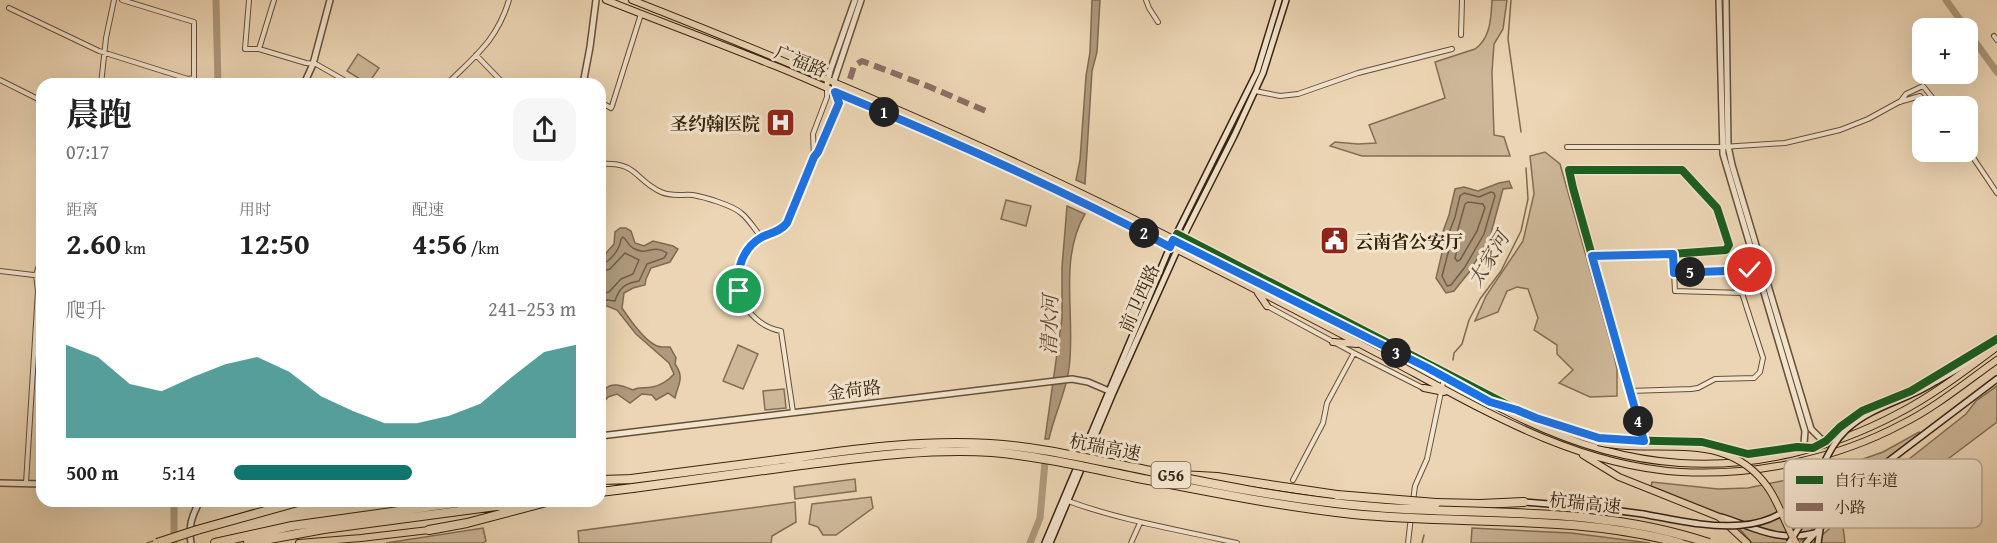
<!DOCTYPE html>
<html lang="zh">
<meta charset="utf-8">
<style>
:root{--surface:#fff;--page:#f6f6f6;--text:#222;--muted:#767676;--accent:#0f766e}
body{margin:0;font-family:"Gentium Book Plus","Noto Serif SC",serif;background:var(--page);color:var(--text);height:100vh;display:flex;flex-direction:column;font-size:22px;white-space:nowrap}
*{box-sizing:border-box;margin:0}
p{font-size:20px;color:var(--muted)}
.icon{flex:none;width:33px;height:33px;fill:none;stroke:currentColor;stroke-width:2;stroke-linecap:round;stroke-linejoin:round}
.map{position:relative;flex:1;overflow:hidden}
.panel{position:absolute;left:36px;top:78px;width:570px;height:429px;display:flex;flex-direction:column;background:var(--surface);border-radius:18px;box-shadow:0 6px 24px #0002}
.panel>*{flex:none}
.tools{position:absolute;left:1912px;top:18px;display:grid;gap:12px}
.tools a{display:grid;place-items:center;width:66px;height:66px;border-radius:12px;background:var(--surface);box-shadow:0 6px 24px #0002;font-size:30px}
.pin{position:absolute;display:grid;place-items:center;width:51px;height:51px;color:#fff;margin:-26px;border:3px solid #fff;border-radius:50%;box-shadow:0 2px 6px #0007}
.km{position:absolute;width:30px;height:30px;margin:-15px;border-radius:50%;background:#222;color:#fff;font-size:16px;line-height:30px;text-align:center}
.round{display:grid;place-items:center;flex:none;width:63px;height:63px;border-radius:18px;background:var(--page)}
.summary{display:flex;align-items:center;justify-content:space-between;height:102px;padding:0 30px}
h1{font-size:33px;font-weight:700;line-height:45px}
.metrics{display:grid;grid-template-columns:repeat(3,1fr);gap:9px;height:102px;padding:6px 30px}
.metrics div{display:grid;align-content:center}
.metrics b{font-size:30px;font-weight:700}
.metrics small{font-size:16px;font-weight:400}
.metrics p{font-size:16px}
.chart{height:168px;padding:12px 30px}
.chart p{display:flex;justify-content:space-between}
.chart svg{width:100%;height:108px;margin-top:6px;fill:var(--accent);opacity:.7}
ul{padding:0 30px;list-style:none;font-size:20px}
li{display:grid;grid-template-columns:96px 72px 1fr;align-items:center;height:45px}
li i{height:15px;border-radius:8px;background:var(--accent)}
.map>svg:first-child{display:block}
</style>
<div class="map">
<svg width="1997" height="543" viewBox="0 0 1997 543">
<rect width="100%" height="100%" fill="#ecd5b4"/>
<filter id="stains"><feTurbulence type="fractalNoise" baseFrequency=".00333" numOctaves="4"/><feColorMatrix values="0 0 0 0 .2 0 0 0 0 .09 0 0 0 0 .02 0 0 0 .5 -.17"/></filter>
<radialGradient id="worn" r=".72"><stop offset=".6" stop-color="#630" stop-opacity="0"/><stop offset="1" stop-color="#630" stop-opacity=".3"/></radialGradient>
<!-- green -->
<path fill="#cdb798" stroke="#826e54" stroke-width="1.5" d="M 1492,0 L 1507,0 L 1503,29 L 1494,44 L 1492,72 L 1494,135 L 1504,137 L 1510,156 L 1362,156 L 1330,146 L 1335,142 L 1358,144 L 1376,143 L 1369,125 L 1445,98 L 1435,62 L 1475,49 C 1491,38 1491,17 1492,0 Z
M 358,54 L 379,68 L 368,84 L 347,71 Z
M 1545,152 L 1560,164 L 1613,351 L 1617,369 L 1617,396 L 1590,397 L 1559,383 L 1573,370 L 1557,354 L 1557,345 L 1534,330 L 1538,318 L 1528,289 L 1517,287 L 1507,291 L 1498,312 L 1475,321 L 1486,296 L 1523,241 L 1534,194 L 1530,156 Z
M 1006,200 L 1031,206 L 1026,226 L 1001,219 Z
M 738,345 L 758,354 L 743,389 L 723,381 Z
M 1997,386 L 1997,422 L 1912,486 L 1915,506 L 1896,502 L 1872,513 L 1868,509 L 1870,490 L 1966,414 L 1976,401 Z
M 784,389 L 786,408 L 765,410 L 763,391 Z
M 1919,432 L 1920,434 C 1876,465 1836,503 1799,543 L 1752,543 L 1729,517 L 1651,486 L 1652,482 L 1718,489 L 1748,488 L 1829,471 L 1883,452 Z
M 855,479 L 856,491 L 795,499 L 794,487 Z
M 871,497 L 873,508 L 836,535 L 823,535 L 818,527 L 809,524 L 812,504 Z
M 795,502 L 796,522 L 772,536 L 771,543 L 579,543 L 578,531 Z
M 1836,523 L 1843,527 L 1845,543 L 1813,543 Z
M 483,528 L 486,541 L 483,543 L 386,543 Z
M 1472,528 L 1571,533 L 1650,543 L 1471,543 Z"/>
<!-- water -->
<path fill="#ae997c" stroke="#7e6a50" stroke-width="1.5" d="M 1092,0 L 1100,0 L 1097,52 L 1092,71 L 1085,184 L 1076,180 L 1080,160 L 1086,76 L 1090,52 Z
M 1509,181 L 1512,188 L 1503,189 L 1490,237 L 1470,271 L 1454,291 L 1446,293 L 1436,278 L 1445,240 L 1441,237 L 1449,215 L 1455,189 L 1464,187 L 1478,191 L 1499,183 Z
M 1067,206 L 1085,214 C 1058,260 1076,318 1069,368 C 1066,393 1054,415 1049,439 L 1045,439 L 1062,318 L 1062,267 Z
M 620,228 L 626,228 L 631,231 L 635,243 L 644,246 L 653,241 L 673,246 L 678,249 L 670,262 L 651,268 L 646,279 L 645,285 L 633,288 L 624,293 L 622,308 C 630,320 643,339 655,345 C 660,348 665,347 670,347 L 676,358 L 675,364 C 685,378 678,384 675,398 L 668,393 L 656,400 L 652,395 L 642,394 L 630,403 L 617,394 L 608,397 L 600,407 L 600,400 L 605,396 L 604,390 C 612,381 623,386 633,390 C 640,386 645,389 652,387 C 660,386 669,380 674,374 L 669,363 L 636,334 L 617,310 L 607,306 L 600,306 L 600,260 L 614,244 L 615,232 Z"/>
<g fill="none" stroke-linecap="round" stroke-linejoin="round">
<!-- shore -->
<path stroke="#725e46" stroke-width="1.5" d="M 1491,192 L 1494,193 L 1495,196 L 1484,234 L 1465,267 L 1451,285 L 1447,286 L 1442,276 L 1451,242 L 1449,233 L 1455,217 L 1460,196 L 1464,193 L 1479,197 Z
M 1468,202 L 1483,204 L 1485,208 L 1477,231 L 1460,260 L 1457,261 L 1455,258 L 1459,242 L 1457,233 L 1465,204 Z
M 600,264 C 610,263 620,249 621,239 L 623,237 C 627,240 629,246 633,248 C 647,257 652,243 667,253 L 664,258 L 647,264 L 639,281 C 625,283 619,288 615,301 L 607,300 L 600,301
M 600,272 L 610,269 L 625,253 L 639,260 L 633,274 L 621,279 L 609,292 L 600,294"/>
<!-- stream -->
<path stroke="#7e6a50" stroke-width="1.5" d="M 1511,0 L 1508,39 L 1521,132
M 1453,360 L 1454,353 L 1462,344 L 1469,320 L 1480,299 L 1501,271 L 1521,231 L 1528,199 L 1526,168
M 147,543 L 153,541
M 1422,543 L 1424,535"/>
<!-- river -->
<path stroke="#ae997c" stroke-width="7" d="M 216,0 L 218,84
M 1946,0 L 1966,28
M 1968,32 L 1997,72
M 174,543 L 174,501
M 1030,543 L 1040,518 L 1045,462"/>
<defs>
<path id="minor" d="M 249,0 L 245,49 L 259,49 L 274,0
M 1146,0 L 1149,8 L 1158,22
M 9,8 L 99,51 L 188,79 L 194,78 L 194,22 L 122,0
M 1461,35 L 1462,0
M 1994,36 L 1997,40
M 259,49 L 306,63 L 316,64 L 351,84
M 476,55 L 504,84
M 0,80 L 42,101
M 101,84 L 106,38 L 114,0
M 447,84 C 476,55 497,40 509,0
M 1255,91 L 1280,96 L 1298,94 L 1358,73 L 1452,49
M 600,102 L 611,108 L 612,106 L 641,14
M 1900,102 L 1906,94 L 1923,86 L 1939,106
M 1567,147 L 1722,147 L 1785,143 L 1840,130 L 1868,119 L 1899,102 L 1920,96 L 1929,106
M 1968,150 L 1997,193
M 1959,152 L 1960,153
M 814,157 L 813,134 L 827,97 L 827,89
M 600,164 C 639,162 633,179 661,192 C 672,197 682,194 693,195 C 704,197 732,205 741,213 C 749,219 755,230 762,238
M 1177,234 L 1509,405
M 1592,256 L 1658,255 L 1726,250 L 1729,245 L 1717,208 L 1682,170 L 1569,170 L 1573,188 L 1644,441
M 0,271 L 42,276
M 1674,273 L 1757,269
M 1267,306 L 1354,353 L 1423,388
M 1629,391 L 1691,389 L 1698,388 L 1715,379 L 1754,378 L 1760,372 L 1763,358 L 1742,293 L 1675,291 L 1673,254
M 1516,409 L 1536,418
M 793,412 L 781,331 C 742,324 722,273 752,245 C 762,235 779,234 787,223 L 814,157 L 818,152 L 839,103 L 835,92
M 1549,422 L 1599,438 L 1635,441 L 1702,442 L 1748,454 L 1801,447
M 1827,440 L 1840,427 L 1862,411 L 1911,391 L 1997,339
M 1293,480 L 1323,423 L 1327,403 L 1354,353
M 26,483 L 38,291 L 36,275 L 42,256
M 1068,501 C 1123,521 1180,530 1237,543
M 1413,501 L 1415,486 L 1427,459 L 1444,378
M 1131,543 L 1140,523
M 1408,543 L 1412,508"/>
<path id="tertiary" d="M 1719,0 L 1723,154 L 1805,431 L 1804,444 L 1798,452
M 1726,0 L 1728,146 L 1732,165 L 1811,429 L 1821,439 L 1831,441
M 304,84 L 313,64 L 330,0
M 583,84 L 590,47 L 596,0
M 827,84 L 830,71 L 855,0
M 835,92 L 834,81 L 861,0
M 600,436 L 1072,379 L 1088,382 L 1109,391
M 0,483 L 42,484
M 191,543 C 188,527 192,515 200,501"/>
<path id="secondary" d="M 1935,382 L 1982,355
M 1524,502 L 1598,508 L 1643,514
M 1721,517 C 1754,527 1778,543 1815,533
M 1045,543 L 1170,247 L 1257,72 L 1279,0
M 1050,543 L 1113,393 L 1183,237 L 1234,136 L 1263,73 L 1286,0
M 1806,543 L 1852,494 L 1886,463 L 1997,379
M 1818,543 L 1820,530"/>
<path id="primary" d="M 606,0 C 661,22 716,42 770,64 C 794,73 817,84 841,94 C 937,134 1032,177 1126,224 C 1210,266 1294,309 1377,353 C 1473,404 1569,465 1681,472 C 1756,476 1836,459 1902,424 C 1936,407 1966,382 1997,360
M 632,0 C 800,66 966,136 1128,216 C 1226,265 1324,316 1422,366 C 1449,379 1475,395 1502,409 C 1557,438 1617,459 1680,463 C 1755,468 1831,449 1897,414 C 1932,396 1965,371 1997,347
M 1258,293 L 1267,306
M 1333,342 L 1357,344
M 1424,388 L 1444,392
M 1500,405 L 1517,410
M 1536,418 L 1564,431 L 1598,442
M 1583,455 L 1619,477 L 1719,517 L 1747,543
M 299,543 L 361,538 L 429,530"/>
<path id="motorway" d="M 1181,475 L 1217,477 L 1337,495
M 600,480 L 635,479
M 600,492 L 633,488
M 1436,503 L 1480,504 L 1524,502
M 197,530 L 301,501
M 429,530 L 467,523 L 550,501
M 215,543 L 292,526 L 470,501
M 248,543 L 324,529 L 534,501"/>
</defs>
<!-- minor casing -->
<use href="#minor" stroke="#645038" stroke-width="6"/>
<!-- tertiary casing -->
<use href="#tertiary" stroke="#645038" stroke-width="8"/>
<!-- secondary casing -->
<use href="#secondary" stroke="#36240f" stroke-width="8"/>
<!-- primary casing -->
<use href="#primary" stroke="#36240f" stroke-width="8"/>
<!-- motorway casing -->
<use href="#motorway" stroke="#36240f" stroke-width="10"/>
<!-- minor -->
<use href="#minor" stroke="#f3e4ce" stroke-width="4"/>
<!-- tertiary -->
<use href="#tertiary" stroke="#f3e4ce" stroke-width="5"/>
<!-- secondary -->
<use href="#secondary" stroke="#f3e4ce" stroke-width="5"/>
<!-- primary -->
<use href="#primary" stroke="#ecd5b4" stroke-width="6"/>
<!-- motorway -->
<use href="#motorway" stroke="#ecd5b4" stroke-width="8"/>
<defs>
<path id="secondary-bridge" d="M 1643,514 C 1703,525 1768,543 1810,488 C 1823,469 1829,446 1846,430 C 1871,406 1906,401 1935,382
M 1789,543 L 1805,518 L 1818,480"/>
<path id="primary-bridge" d="M 1598,442 C 1660,456 1727,427 1769,489 C 1780,506 1786,526 1796,543"/>
<path id="motorway-bridge" d="M 631,479 C 688,472 744,464 800,457 C 863,448 926,440 990,444 C 1040,447 1088,459 1136,468 C 1211,484 1286,499 1363,506 C 1482,517 1593,504 1709,543
M 633,488 C 689,480 745,473 801,465 C 864,457 928,448 992,452 C 1039,456 1086,467 1133,477 C 1206,491 1279,506 1353,514 C 1462,525 1573,514 1680,543
M 1337,495 L 1436,503
M 157,543 L 197,530"/>
</defs>
<!-- secondary-bridge casing -->
<use href="#secondary-bridge" stroke="#36240f" stroke-width="8" stroke-linecap="butt"/>
<!-- primary-bridge casing -->
<use href="#primary-bridge" stroke="#36240f" stroke-width="8" stroke-linecap="butt"/>
<!-- motorway-bridge casing -->
<use href="#motorway-bridge" stroke="#36240f" stroke-width="10" stroke-linecap="butt"/>
<!-- secondary-bridge -->
<use href="#secondary-bridge" stroke="#f3e4ce" stroke-width="5"/>
<!-- primary-bridge -->
<use href="#primary-bridge" stroke="#ecd5b4" stroke-width="6"/>
<!-- motorway-bridge -->
<use href="#motorway-bridge" stroke="#ecd5b4" stroke-width="8"/>
<!-- quiet -->
<path stroke="#8d6e63" stroke-width="6" stroke-dasharray="12 6" stroke-linecap="butt" d="M 850,79 L 854,66 L 862,61 L 930,87 L 988,112"/>
<defs>
<path id="cycleway" d="M 1177,234 L 1527,415 L 1599,438 L 1617,440 L 1702,442 L 1748,454 L 1797,447 L 1813,448 L 1826,441 L 1840,427 L 1862,411 L 1911,391 L 1997,339
M 1592,256 L 1658,255 L 1726,250 L 1729,245 L 1717,208 L 1682,170 L 1569,170 L 1573,188 L 1644,441"/>
</defs>
<!-- cycleway casing -->
<use href="#cycleway" stroke="#f3e4ce" stroke-width="11"/>
<!-- cycleway -->
<use href="#cycleway" stroke="#1b5e20" stroke-width="8"/>
</g>
<g fill="none" stroke-linecap="round" stroke-linejoin="round">
<defs>
<path id="route" d="M 739,291 C 736,270 742,248 762,237 C 771,233 781,231 787,223 L 814,157 L 818,152 L 839,103 L 835,92 C 949,139 1061,189 1170,247 L 1173,240 L 1428,368 L 1490,402 L 1517,410 L 1536,418 L 1599,438 L 1644,441 L 1592,256 L 1673,254 L 1674,273 L 1750,270"/>
</defs>
<!-- route casing -->
<use href="#route" stroke="#fff" stroke-width="12"/>
<!-- route -->
<use href="#route" stroke="#1a73e8" stroke-width="8"/>
</g>
<!-- icons -->
<defs>
<symbol id="hospital-square" viewBox="-11 -11 22 22"><rect x="-9" y="-9" width="18" height="18" rx="4" fill="#8f2418" stroke="#f3e4ce"/><path d="M-5-5h3v3.5h4V-5h3V5h-3V1.5h-4V5h-3Z" fill="#fff"/></symbol>
<symbol id="civic-square" viewBox="-11 -11 22 22"><rect x="-9" y="-9" width="18" height="18" rx="4" fill="#8f2418" stroke="#f3e4ce"/><path d="M-.6-6.5H3V-4.5H.6V-3L4-1V1h2V6H-6V1h2V-1L-.6-3ZM-1.2 2.5V6h2.4V2.5Z" fill="#fff"/></symbol>
</defs>
<g fill-rule="evenodd">
<use href="#hospital-square" x="764" y="106" width="33" height="33"/>
<use href="#civic-square" x="1318" y="224" width="33" height="33"/>
</g>
<g text-anchor="middle" dominant-baseline="central" stroke-width="6" stroke-linejoin="round" paint-order="stroke">
<!-- shield labels -->
<rect fill="#f3e4ce" stroke="#6f5e48" stroke-width="1.5" x="1151.5" y="462" width="39" height="26" rx="4.5"/>
<g font-size="16" font-weight="bold" fill="#36240f">
<text x="1171" y="475">G56</text>
</g>
<!-- street labels -->
<g font-size="18" fill="#36240f" stroke="#f3e4ce">
<text transform="translate(801 61) rotate(23)">广福路</text>
<text transform="translate(1139 298) rotate(-66)">前卫西路</text>
<text transform="translate(854 390) rotate(-7)">金荷路</text>
<text transform="translate(1105 447) rotate(11)">杭瑞高速</text>
<text transform="translate(1585 503) rotate(6)">杭瑞高速</text>
</g>
<!-- poi labels -->
<g font-size="18" font-weight="bold" fill="#36240f" stroke="#f3e4ce" text-anchor="end">
<text x="760" y="123">圣约翰医院</text>
<text x="1355" y="241" text-anchor="start">云南省公安厅</text>
</g>
<!-- water labels -->
<g font-size="20" font-style="italic" fill="#5a4730" stroke="#f3e4ce">
<text transform="translate(1488 259) rotate(-59)">太家河</text>
<text transform="translate(1049 325) rotate(-88)">清水河</text>
</g>
</g>
<!-- legend -->
<rect x="1784" y="459" width="198" height="69" rx="9" fill="#f3e4ce" stroke="#baaa95" stroke-width="1.5"/>
<rect x="1796" y="476" width="27" height="8" fill="#1b5e20"/>
<rect x="1796" y="503" width="27" height="8" fill="#8d6e63"/>
<g font-size="16" fill="#36240f">
<text x="1834" y="486">自行车道</text>
<text x="1834" y="513">小路</text>
</g>
<rect width="100%" height="100%" filter="url(#stains)"/>
<rect width="100%" height="100%" fill="url(#worn)"/>
</svg>
<div class="tools">
<a>+</a>
<a>−</a>
</div>
<div class="pin" style="left:739px;top:291px;background:#1e9e55"><svg class="icon" aria-label="arrive" viewBox="0 0 24 24"><path d="M6 21V4h12l-3 4 3 4H6"/></svg></div>
<div class="pin" style="left:1750px;top:270px;background:#d93025"><svg class="icon" aria-label="check" viewBox="0 0 24 24"><path d="M5 12l5 5 9-10"/></svg></div>
<b class="km" style="left:884px;top:112px">1</b>
<b class="km" style="left:1144px;top:233px">2</b>
<b class="km" style="left:1396px;top:353px">3</b>
<b class="km" style="left:1638px;top:421px">4</b>
<b class="km" style="left:1690px;top:272px">5</b>
<section class="panel">
<div class="summary"><div><h1>晨跑</h1><p>07:17</p></div><a class="round"><svg class="icon" aria-label="share" viewBox="0 0 24 24"><path d="M12 15V3M7 8l5-5 5 5M5 13v7h14v-7"/></svg></a></div>
<div class="metrics">
<div><p>距离</p><b>2.60<small> km</small></b></div>
<div><p>用时</p><b>12:50</b></div>
<div><p>配速</p><b>4:56<small> /km</small></b></div>
</div>
<div class="chart"><p><span>爬升</span>241–253 m</p>
<svg viewBox="0 0 160 44" preserveAspectRatio="none"><path d="M0 44V6L10 11L20 22L30 25L40 19L50 14L60 11L70 17L80 27L90 33L100 38L110 38L120 35L130 30L140 19L150 9L160 6V44z"/></svg>
</div>
<ul>
<li><b>500 m</b>5:14<i style="width:52%"></i></li>
</ul>
</section>
</div>
